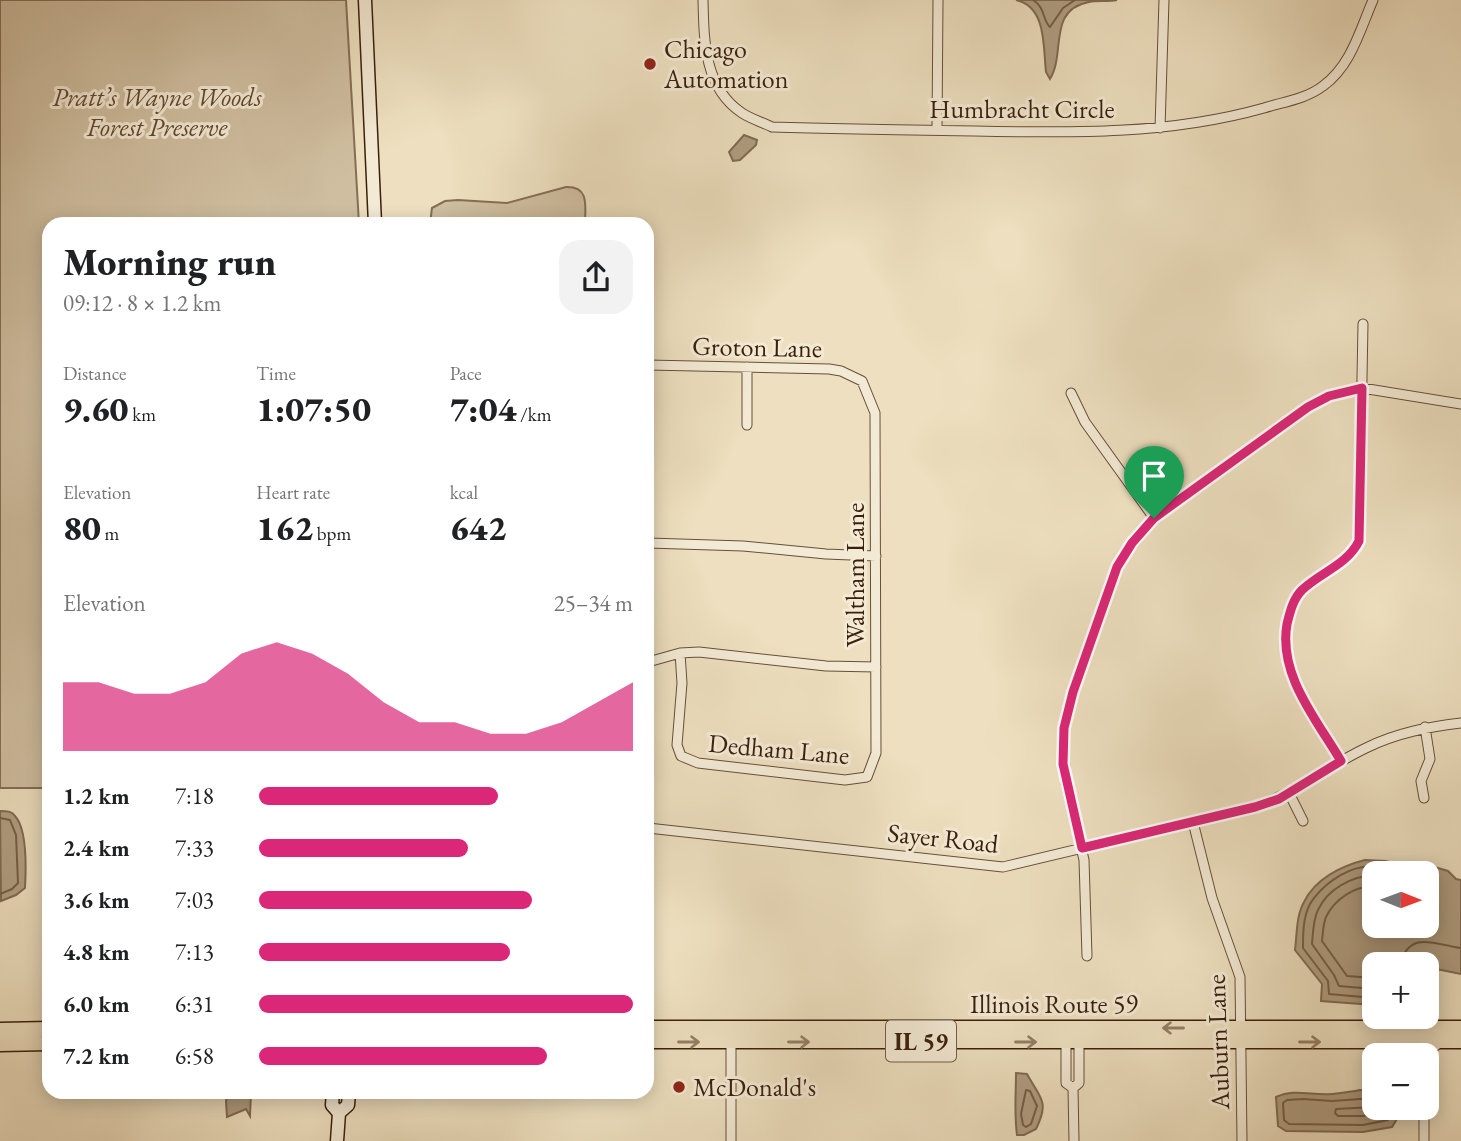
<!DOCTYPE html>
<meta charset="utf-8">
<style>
:root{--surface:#fff;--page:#f2f2f2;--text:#202124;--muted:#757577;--accent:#db2777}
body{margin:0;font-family:"EB Garamond",serif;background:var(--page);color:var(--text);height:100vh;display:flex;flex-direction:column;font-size:26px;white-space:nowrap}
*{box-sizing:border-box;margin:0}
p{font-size:23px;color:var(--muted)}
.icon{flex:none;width:38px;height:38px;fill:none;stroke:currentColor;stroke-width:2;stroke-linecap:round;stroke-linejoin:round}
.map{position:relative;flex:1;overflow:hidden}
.panel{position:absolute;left:42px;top:217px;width:612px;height:882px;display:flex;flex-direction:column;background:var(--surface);border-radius:21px;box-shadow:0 4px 18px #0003}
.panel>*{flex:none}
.needle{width:46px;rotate:91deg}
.fabs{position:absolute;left:1362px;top:861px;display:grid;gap:14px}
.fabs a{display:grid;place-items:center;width:77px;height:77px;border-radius:14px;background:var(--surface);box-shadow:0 4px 18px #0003;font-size:35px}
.pin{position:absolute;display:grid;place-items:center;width:60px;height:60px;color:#fff;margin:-72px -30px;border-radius:50% 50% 50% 0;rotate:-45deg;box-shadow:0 0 7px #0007}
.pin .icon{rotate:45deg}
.round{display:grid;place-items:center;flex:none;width:74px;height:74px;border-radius:21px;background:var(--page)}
.head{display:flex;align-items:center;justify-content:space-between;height:119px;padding:0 21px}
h1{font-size:38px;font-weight:800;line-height:52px}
.stats{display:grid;grid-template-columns:repeat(3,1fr);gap:10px;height:119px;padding:7px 21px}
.stats div{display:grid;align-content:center}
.stats b{font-size:35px;font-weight:800}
.stats small{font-size:19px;font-weight:400}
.stats p{font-size:19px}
.chart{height:196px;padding:14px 21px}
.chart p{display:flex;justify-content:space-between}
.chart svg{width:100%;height:126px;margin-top:7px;fill:var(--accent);opacity:.7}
ul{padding:0 21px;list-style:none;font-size:23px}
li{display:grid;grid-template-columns:112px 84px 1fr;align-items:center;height:52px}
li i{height:18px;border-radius:9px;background:var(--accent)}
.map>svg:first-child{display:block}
</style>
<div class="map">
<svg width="1461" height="1141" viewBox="0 0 1461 1141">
<rect width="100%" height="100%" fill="#eddfbf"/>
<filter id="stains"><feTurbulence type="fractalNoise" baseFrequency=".00286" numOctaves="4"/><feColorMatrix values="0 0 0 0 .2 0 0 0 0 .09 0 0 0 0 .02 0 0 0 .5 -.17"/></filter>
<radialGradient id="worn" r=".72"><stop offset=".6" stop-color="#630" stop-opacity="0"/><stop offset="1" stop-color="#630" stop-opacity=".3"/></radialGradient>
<!-- green -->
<path fill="#cfbea0" stroke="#856e56" stroke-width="2" d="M 0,0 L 346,0 L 359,224 L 49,224 L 49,788 L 0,788 Z
M 566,187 C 590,186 585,207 585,224 L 430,224 L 432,208 L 445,201 L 458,200 L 507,203 Z"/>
<!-- water -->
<path fill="#b09e82" stroke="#816b52" stroke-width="2" fill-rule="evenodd" d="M 1016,0 L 1117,0 C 1108,2 1098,0 1089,2 C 1047,10 1066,53 1050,79 L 1046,72 C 1043,47 1047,7 1016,0 Z
M 744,135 L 757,140 L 756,145 L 740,160 L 733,161 L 729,152 Z
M 0,811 C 6,811 12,811 15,816 C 28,830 26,870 25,888 L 16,895 L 1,901 Z
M 1365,860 L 1385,861 L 1416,868 L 1431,866 L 1448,871 L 1456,879 L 1461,880 L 1461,974 L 1426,967 L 1426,964 L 1389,962 L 1387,964 L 1374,964 L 1374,1005 L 1321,1001 L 1322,984 L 1295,950 C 1297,935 1296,916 1304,902 C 1315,879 1341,866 1365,860 ZM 1374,873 L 1426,873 L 1426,926 L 1374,926 Z
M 1016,1073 L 1027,1074 C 1040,1098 1050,1101 1036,1129 L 1024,1135 L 1017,1135 C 1014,1114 1016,1094 1016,1073 Z
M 1360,1090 L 1374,1091 L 1374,1108 L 1399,1108 L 1397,1119 L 1392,1127 L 1363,1132 L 1286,1131 L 1278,1126 L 1276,1097 C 1295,1088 1312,1096 1332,1094 C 1341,1093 1351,1092 1360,1090 Z
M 229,1092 L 251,1092 L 250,1116 L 246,1109 L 227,1117 L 226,1101 Z"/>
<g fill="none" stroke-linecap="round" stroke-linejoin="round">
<!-- shore -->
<path stroke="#765e46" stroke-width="2" d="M 1033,0 C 1046,8 1042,20 1050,27 L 1063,8 L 1075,0
M 0,818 L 10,820 L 16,835 L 18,883 L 12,889 L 0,894
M 1374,876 C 1352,875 1327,890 1318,910 C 1313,920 1313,933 1312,944 L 1334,975 L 1339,986 L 1374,989
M 1374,887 C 1355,885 1334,900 1326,917 C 1323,924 1323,933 1322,941 L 1347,976 L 1374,978
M 1400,964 C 1410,929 1436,945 1461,948
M 1374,998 L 1329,994 L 1328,981 L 1303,948 C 1303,934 1303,917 1310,904 C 1321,886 1343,870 1363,867 C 1378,865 1393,870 1407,873
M 1026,1090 L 1030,1091 L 1037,1106 L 1031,1124 L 1026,1127 L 1023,1125 L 1021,1114 Z
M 1374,1098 L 1332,1101 L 1303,1099 L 1287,1100 L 1283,1103 L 1284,1120 L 1289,1124 L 1363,1125 L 1388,1120 L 1392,1108
M 1374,1107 L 1336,1109 L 1335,1113 L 1338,1116 L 1363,1116 L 1381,1112 L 1383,1108"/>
<defs>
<path id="street" d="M 703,0 C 704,41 704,88 742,113 C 751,119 762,122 772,127 C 839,129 906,130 974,131 C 1072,133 1168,135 1264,108 C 1283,102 1306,99 1323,86 C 1351,66 1360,30 1373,0
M 1160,128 L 1164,0
M 937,130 L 938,0
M 648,365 L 829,369 L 841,371 L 862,381 L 875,413 L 876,753 L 867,777 L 845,780 L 698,763 L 681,756 L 677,745 L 682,683 L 680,653
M 1071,393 L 1085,422 L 1154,518
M 747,425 L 747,367
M 648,543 L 743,546 L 826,554 L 876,556
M 648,662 L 680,653 L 699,652 L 826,666 L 876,667
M 1341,761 C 1316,720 1278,675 1287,624 C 1290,612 1293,599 1302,590 C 1321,572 1348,565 1359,541 L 1363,324
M 1289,793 L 1303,821
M 1424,798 L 1421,781 L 1430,759 L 1425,727
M 1193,822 L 1212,898 L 1240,977 L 1242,1141
M 648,828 L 1003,867 L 1255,807 C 1295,793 1328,766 1366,748 C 1396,733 1428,727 1461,723
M 1087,956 L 1084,860 L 1066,783 L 1063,740 L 1069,704 L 1111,581 L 1125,554 L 1154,518 L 1308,407 L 1329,396 L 1362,388 L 1461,404
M 731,1037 L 731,1141
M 1066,1042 L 1066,1083 L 1073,1088
M 1404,1043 L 1418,1055
M 1426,1058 L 1430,1051 L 1441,1041
M 1074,1141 L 1073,1088 L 1079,1083 L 1079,1042
M 1424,1141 L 1424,1108"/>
<path id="secondary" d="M 365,0 L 375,224
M 333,1092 L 332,1105 L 339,1113 L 337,1141
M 339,1113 L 348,1105 L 349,1092"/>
<path id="primary" d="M 648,1028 L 1461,1028
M 0,1030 L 49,1029
M 648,1041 L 1461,1041
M 0,1044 L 49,1043"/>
</defs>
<!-- street casing -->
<use href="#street" stroke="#684f38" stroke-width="11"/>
<!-- secondary casing -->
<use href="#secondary" stroke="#3b1f0b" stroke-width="15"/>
<!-- primary casing -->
<use href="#primary" stroke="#3b1f0b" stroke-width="17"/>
<!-- street -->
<use href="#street" stroke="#f3ead5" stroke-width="9"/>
<!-- secondary -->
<use href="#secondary" stroke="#f3ead5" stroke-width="12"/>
<!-- primary -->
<use href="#primary" stroke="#eddfbf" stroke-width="14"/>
</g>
<!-- one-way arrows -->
<defs><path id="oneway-shaft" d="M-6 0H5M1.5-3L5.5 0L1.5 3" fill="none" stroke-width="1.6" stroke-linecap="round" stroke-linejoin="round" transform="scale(1.75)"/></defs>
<g stroke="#947f65">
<use href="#oneway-shaft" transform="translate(1173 1028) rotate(-180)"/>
<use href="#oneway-shaft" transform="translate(689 1042)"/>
<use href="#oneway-shaft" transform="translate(799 1042)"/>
<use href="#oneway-shaft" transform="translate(1026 1042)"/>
<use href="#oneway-shaft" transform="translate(1310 1042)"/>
</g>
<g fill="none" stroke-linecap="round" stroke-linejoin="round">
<defs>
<path id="route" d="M 1362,388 L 1359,541 C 1347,565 1321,572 1302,590 C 1293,599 1290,612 1287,624 C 1278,675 1317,720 1341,761 L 1279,799 L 1255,807 L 1082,848 L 1063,764 L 1064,728 L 1073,692 L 1117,567 L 1132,543 L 1154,518 L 1308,407 L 1329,396 Z"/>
</defs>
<!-- route casing -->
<use href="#route" stroke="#fff" stroke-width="14"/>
<!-- route -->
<use href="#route" stroke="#db2777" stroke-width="9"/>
</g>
<!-- markers -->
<g fill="#8f2418" stroke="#f3ead5" stroke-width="2.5">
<circle cx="650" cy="64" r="7"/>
<circle cx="679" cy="1087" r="7"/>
</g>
<g text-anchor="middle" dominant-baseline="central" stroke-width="6" stroke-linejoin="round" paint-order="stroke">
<!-- shield labels -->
<rect fill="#f3ead5" stroke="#725c48" stroke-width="2" x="886" y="1020.5" width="70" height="41" rx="5"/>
<g font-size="24" font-weight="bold" fill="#3b1f0b">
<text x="921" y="1041">IL 59</text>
</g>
<!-- poi labels -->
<g font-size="26" fill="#3b1f0b" stroke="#f3ead5" text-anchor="start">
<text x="664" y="49">Chicago<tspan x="664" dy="30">Automation</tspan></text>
<text x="693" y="1087">McDonald's</text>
</g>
<!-- park labels -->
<g font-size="26" font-style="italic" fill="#604730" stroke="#f3ead5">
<text x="157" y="97">Pratt’s Wayne Woods<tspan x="157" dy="30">Forest Preserve</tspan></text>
</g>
<!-- street labels -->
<g font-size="26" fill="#3b1f0b" stroke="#f3ead5">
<text x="1022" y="109">Humbracht Circle</text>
<text transform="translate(757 347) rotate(1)">Groton Lane</text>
<text transform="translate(855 575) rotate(-90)">Waltham Lane</text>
<text transform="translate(779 749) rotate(5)">Dedham Lane</text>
<text transform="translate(943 838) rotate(6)">Sayer Road</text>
<text x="1054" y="1004">Illinois Route 59</text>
<text transform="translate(1218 1042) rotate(-92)">Auburn Lane</text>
</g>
</g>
<rect width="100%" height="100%" filter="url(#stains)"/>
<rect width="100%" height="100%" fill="url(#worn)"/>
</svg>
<div class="fabs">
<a><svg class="needle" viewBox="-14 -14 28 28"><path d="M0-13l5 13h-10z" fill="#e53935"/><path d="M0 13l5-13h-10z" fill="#757577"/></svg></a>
<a>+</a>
<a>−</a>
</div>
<div class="pin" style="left:1154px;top:518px;background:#1e9e55"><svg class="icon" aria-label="arrive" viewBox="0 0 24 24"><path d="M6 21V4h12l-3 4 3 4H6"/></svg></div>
<section class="panel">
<div class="head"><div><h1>Morning run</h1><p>09:12 · 8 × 1.2 km</p></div><a class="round"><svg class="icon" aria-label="share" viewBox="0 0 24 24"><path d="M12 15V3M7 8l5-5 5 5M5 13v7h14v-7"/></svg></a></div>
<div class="stats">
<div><p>Distance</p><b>9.60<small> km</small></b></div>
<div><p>Time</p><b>1:07:50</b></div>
<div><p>Pace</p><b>7:04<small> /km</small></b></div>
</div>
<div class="stats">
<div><p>Elevation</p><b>80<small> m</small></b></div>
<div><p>Heart rate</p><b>162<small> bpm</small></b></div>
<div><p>kcal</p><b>642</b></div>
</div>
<div class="chart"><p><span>Elevation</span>25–34 m</p>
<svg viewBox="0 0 160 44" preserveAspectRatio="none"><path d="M0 44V20L10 20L20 24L30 24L40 20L50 10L60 6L70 10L80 17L90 27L100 34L110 34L120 38L130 38L140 34L150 27L160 20V44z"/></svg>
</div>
<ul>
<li><b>1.2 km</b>7:18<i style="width:64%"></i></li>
<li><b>2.4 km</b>7:33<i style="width:56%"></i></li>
<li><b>3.6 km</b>7:03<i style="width:73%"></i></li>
<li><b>4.8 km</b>7:13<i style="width:67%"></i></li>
<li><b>6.0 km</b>6:31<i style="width:100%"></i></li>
<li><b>7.2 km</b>6:58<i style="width:77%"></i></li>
</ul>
</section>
</div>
